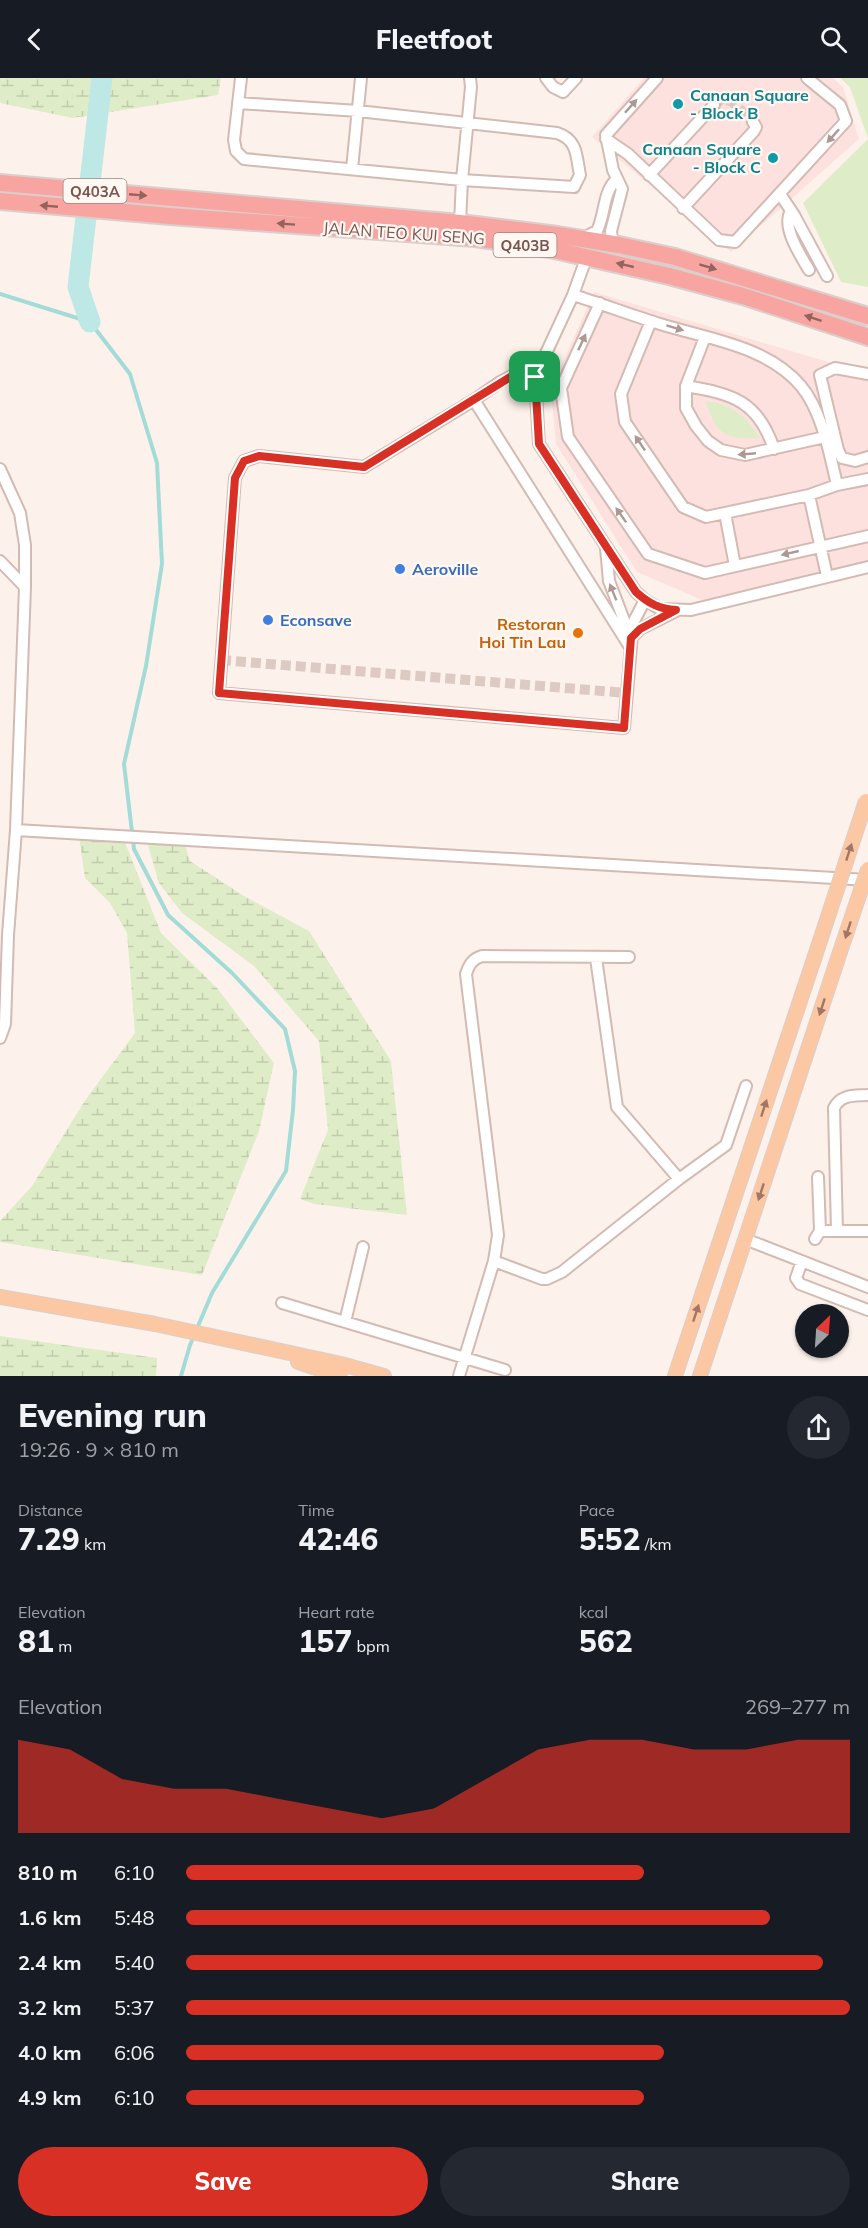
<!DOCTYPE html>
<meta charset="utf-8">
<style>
:root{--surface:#171b24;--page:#242831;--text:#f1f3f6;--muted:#9ea1a6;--accent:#d93025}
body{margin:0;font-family:Mulish,sans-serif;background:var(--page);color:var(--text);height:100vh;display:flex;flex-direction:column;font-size:22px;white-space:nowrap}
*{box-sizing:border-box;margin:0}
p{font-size:20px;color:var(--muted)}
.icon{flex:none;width:33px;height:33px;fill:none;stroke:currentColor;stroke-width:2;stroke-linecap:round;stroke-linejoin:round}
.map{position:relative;height:1298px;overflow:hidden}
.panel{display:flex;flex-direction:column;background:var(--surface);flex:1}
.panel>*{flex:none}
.needle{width:39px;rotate:25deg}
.controls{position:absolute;left:795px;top:1226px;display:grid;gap:12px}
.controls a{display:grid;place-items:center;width:54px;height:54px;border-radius:50%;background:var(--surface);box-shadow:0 2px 4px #0004;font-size:30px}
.pin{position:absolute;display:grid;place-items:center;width:51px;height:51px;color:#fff;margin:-26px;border-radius:12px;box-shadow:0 3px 9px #0006}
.round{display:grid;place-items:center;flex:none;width:63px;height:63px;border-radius:32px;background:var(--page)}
.summary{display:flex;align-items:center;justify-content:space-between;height:102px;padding:0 18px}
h1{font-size:33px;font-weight:800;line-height:45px}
.stats{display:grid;grid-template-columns:repeat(3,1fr);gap:9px;height:102px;padding:6px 18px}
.stats div{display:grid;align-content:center}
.stats b{font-size:30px;font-weight:800}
.stats small{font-size:16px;font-weight:400}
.stats p{font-size:16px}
.chart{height:168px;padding:12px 18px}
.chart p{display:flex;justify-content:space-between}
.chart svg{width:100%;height:108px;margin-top:6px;fill:var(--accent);opacity:.7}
.action{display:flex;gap:12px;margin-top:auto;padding:12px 18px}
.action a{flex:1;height:69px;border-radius:36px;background:var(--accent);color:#fff;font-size:24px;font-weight:800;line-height:69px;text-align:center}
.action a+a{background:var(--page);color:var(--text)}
ul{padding:0 18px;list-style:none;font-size:20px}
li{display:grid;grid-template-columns:96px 72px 1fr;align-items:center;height:45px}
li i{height:15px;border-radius:8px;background:var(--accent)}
header{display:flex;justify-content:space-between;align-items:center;height:78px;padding:0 18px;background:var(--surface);font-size:27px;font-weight:800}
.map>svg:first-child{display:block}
</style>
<header><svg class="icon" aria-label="back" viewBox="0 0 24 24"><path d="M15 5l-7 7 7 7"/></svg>Fleetfoot<svg class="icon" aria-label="search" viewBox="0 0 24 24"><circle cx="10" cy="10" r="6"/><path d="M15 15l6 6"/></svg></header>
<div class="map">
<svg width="868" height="1298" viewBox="0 0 868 1298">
<defs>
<pattern id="wetland-marsh" width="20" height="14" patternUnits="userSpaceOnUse" patternTransform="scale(1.5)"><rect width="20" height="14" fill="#deecc8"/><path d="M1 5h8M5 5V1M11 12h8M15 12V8" fill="none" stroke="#c2ccad"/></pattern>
</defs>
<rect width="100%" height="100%" fill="#fdf2eb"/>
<!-- commercial -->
<path fill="#fde1df" d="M 644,0 L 833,0 L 843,9 L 859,61 L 731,174 L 592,59 Z
M 594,214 L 868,296 L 868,483 L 702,522 L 637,494 L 556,366 L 551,311 Z"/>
<!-- green -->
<path fill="#deecc8" d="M 840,0 L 868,0 L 868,209 L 841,204 L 803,125 L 868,61 L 850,9 Z
M 706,323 C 735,327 744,337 760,360 C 726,361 716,358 706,323 Z"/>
<!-- wetland -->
<path fill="url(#wetland-marsh)" d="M 0,0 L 221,0 L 218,17 L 73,40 L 0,25 Z
M 79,759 L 124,762 L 161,855 L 217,910 L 274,985 L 259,1053 L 202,1197 L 0,1164 L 0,1143 L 32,1108 L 86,1021 L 135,955 L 127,855 L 110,825 L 85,800 Z
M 147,764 L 185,767 L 190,783 L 244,818 L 309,853 L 391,983 L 407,1137 L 314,1126 L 300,1121 L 328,1052 L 319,963 L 254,888 L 182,835 L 159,805 Z
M 0,1258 L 157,1280 L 156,1298 L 0,1298 Z"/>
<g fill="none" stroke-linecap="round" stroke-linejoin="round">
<!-- stream -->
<path stroke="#a3dbd7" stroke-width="4" d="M 0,216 L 90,244 L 130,296 L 157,385 L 162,486 L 146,588 L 124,686 L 134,771 L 168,837 L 232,895 L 285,951 L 295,993 L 293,1032 L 286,1093 L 212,1215 L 190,1267 L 181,1298"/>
<!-- river -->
<path stroke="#bee8e6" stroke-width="21" d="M 90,244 L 78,209 L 102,0"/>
<!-- minor-tunnel -->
<path stroke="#dccac3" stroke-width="10" stroke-dasharray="10 5" stroke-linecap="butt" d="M 714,27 L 722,21 L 731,23 L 753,44
M 221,582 L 627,615"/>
<defs>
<path id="minor" d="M 241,0 L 234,62 L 236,73 L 244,81 L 462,102 L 471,9 L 470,0
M 546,0 L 553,9 L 563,14 L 576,0
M 238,25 L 358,33 L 557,55 C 578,62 576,78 580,97 L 574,109 L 462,102 L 460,145
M 606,61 L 628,76 L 719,162 L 735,164 L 846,43 L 840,27 L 807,0
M 352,91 L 361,0
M 649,97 L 714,27
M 780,116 L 794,137 L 827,198
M 683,130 L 754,53 L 756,49 L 753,44
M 791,133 C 781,149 801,178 809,192
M 583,160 L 597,153 C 605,137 603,114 616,102
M 619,167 L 612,161 L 611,153 L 622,111 L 613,92 L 606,57 L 657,0
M 587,178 L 573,217 L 535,299 L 539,366 L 636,514 L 645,522 L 660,531 L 691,532 L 868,489
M 573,217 C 602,226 631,237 660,246 C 709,261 767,268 801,308 C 822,333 830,377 837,407
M 600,225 L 561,310 L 568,359 L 648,476 L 705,495 L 868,458
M 651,243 L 621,316 L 625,344 L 683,429 L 706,439 L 809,417 L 837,407 L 868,401
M 705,259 L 686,308 L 686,330 L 696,348 L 708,363 L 721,372 L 745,377 L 825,359
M 868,296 L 835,290 L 820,297 L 838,372 L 842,380 L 855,383 L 868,379
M 535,299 L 512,298 L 500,304 L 474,322 L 364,389 L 259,378 L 244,383 L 235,400 L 219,615 L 624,650 L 633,545 L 645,522
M 686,308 C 733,316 758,323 774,371
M 474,322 L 630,569
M 0,391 L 20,435 L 25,467 L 25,509 L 16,752 L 8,857 L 5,946 L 0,960
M 809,417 L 827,498
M 725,435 L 735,488
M 606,470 L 609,503 L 630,558
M 0,483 L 25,509
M 631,560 L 640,551 L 676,533
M 16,752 L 868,802
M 596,880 L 617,1029 L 679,1101
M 818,1099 L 820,1153
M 837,1153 L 834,1030 C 841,1016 854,1018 868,1017
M 745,1161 L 868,1209
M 815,1161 L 820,1153 L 868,1153
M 494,1183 L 542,1201 L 547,1201 L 562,1194 L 679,1101 L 726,1067 L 746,1008
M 802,1183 L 796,1200 L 800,1206 L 868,1232
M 282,1225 L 505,1292
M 345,1244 L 363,1169
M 459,1298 L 494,1183 L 498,1157 L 466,896 C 469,887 472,881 482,878 L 629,879"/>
<path id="major" d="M 0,1219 L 155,1246 L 341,1286 L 384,1298
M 298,1284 L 340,1298
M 675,1298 L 818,869
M 700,1298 L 840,874"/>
<path id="highway" d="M 0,105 L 460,145 L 558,157 L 619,167 L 675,179 L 868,238
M 0,123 L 170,138 L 475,160 L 550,171 L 669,198 L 743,218 L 868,259"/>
</defs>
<!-- minor casing -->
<use href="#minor" stroke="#d3bab2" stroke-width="14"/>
<!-- major casing -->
<use href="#major" stroke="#dacfcd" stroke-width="16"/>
<!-- highway casing -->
<use href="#highway" stroke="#dacfcd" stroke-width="20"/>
<!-- minor -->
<use href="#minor" stroke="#fff" stroke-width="10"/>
<!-- major -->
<use href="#major" stroke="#fcc8a3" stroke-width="14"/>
<!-- highway -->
<use href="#highway" stroke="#f8a5a1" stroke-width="16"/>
<defs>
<path id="major-bridge" d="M 818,869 L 866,723
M 840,874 L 868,791"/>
</defs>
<!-- major-bridge casing -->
<use href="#major-bridge" stroke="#dacfcd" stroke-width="16" stroke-linecap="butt"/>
<!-- major-bridge -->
<use href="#major-bridge" stroke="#fcc8a3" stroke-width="14"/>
</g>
<!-- one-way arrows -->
<defs><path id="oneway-solid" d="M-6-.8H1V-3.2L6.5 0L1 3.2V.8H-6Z" transform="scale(1.5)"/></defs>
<g fill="#af9894">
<use href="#oneway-solid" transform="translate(631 28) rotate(-48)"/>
<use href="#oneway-solid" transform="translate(833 58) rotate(132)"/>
<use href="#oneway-solid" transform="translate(675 250) rotate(17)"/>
<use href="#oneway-solid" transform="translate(582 264) rotate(-65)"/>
<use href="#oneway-solid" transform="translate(640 365) rotate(-124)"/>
<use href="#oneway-solid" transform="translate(747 376) rotate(175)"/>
<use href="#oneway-solid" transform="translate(621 437) rotate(-125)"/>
<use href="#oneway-solid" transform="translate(790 475) rotate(167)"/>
<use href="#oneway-solid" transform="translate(613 514) rotate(-112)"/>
</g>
<g fill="#93635d">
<use href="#oneway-solid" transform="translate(138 117) rotate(5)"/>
<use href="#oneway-solid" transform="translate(49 128) rotate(-175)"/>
<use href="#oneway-solid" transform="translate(286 146) rotate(-176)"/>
<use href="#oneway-solid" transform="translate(625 187) rotate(-167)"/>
<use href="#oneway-solid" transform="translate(708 189) rotate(17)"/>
<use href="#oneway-solid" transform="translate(813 240) rotate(-162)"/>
</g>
<g fill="#a17666">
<use href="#oneway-solid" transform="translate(849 774) rotate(-72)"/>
<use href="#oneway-solid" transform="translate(848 852) rotate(108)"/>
<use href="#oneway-solid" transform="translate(822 929) rotate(108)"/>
<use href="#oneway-solid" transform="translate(764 1030) rotate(-72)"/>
<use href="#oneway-solid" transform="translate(761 1114) rotate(108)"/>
<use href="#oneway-solid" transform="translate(696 1235) rotate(-72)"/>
</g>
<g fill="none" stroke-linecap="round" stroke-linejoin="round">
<defs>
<path id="route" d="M 512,298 L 535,299 L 539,366 L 636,514 C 649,526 660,531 676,532 L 640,551 L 631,560 L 624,650 L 219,615 L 235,400 L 244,383 L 259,378 L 364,389 Z"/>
</defs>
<!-- route casing -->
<use href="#route" stroke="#fff" stroke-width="12"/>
<!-- route -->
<use href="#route" stroke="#d93025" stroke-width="8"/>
</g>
<!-- markers -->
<g fill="#0f9aa8" stroke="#fff7f2" stroke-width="2">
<circle cx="678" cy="26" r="6"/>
<circle cx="773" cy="80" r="6"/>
</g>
<g fill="#3f7fe0" stroke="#fff7f2" stroke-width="2">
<circle cx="400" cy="491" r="6"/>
<circle cx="268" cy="542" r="6"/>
</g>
<circle fill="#e8710a" stroke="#fff7f2" stroke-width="2" cx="578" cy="555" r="6"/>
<g text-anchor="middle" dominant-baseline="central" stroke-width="4.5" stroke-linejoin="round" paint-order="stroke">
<!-- shield labels -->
<g fill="#fff7f2" stroke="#a2847e" stroke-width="1.5">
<rect x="63.5" y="101" width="63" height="24" rx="4.5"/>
<rect x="493.5" y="155" width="63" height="24" rx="4.5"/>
</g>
<g font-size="15" font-weight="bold" fill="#7a534c">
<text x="95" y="113">Q403A</text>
<text x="525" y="167">Q403B</text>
</g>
<!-- culture labels -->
<g font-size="16" font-weight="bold" fill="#0d838f" stroke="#fff7f2" text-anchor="start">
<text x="690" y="17">Canaan Square<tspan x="690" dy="18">- Block B</tspan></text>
<text x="761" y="71" text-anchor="end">Canaan Square<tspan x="761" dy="18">- Block C</tspan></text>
</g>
<!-- street labels -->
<g font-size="16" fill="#7a534c" stroke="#fff7f2">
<text transform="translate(404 155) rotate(4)">JALAN TEO KUI SENG</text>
</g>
<!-- shop labels -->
<g font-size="16" font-weight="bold" fill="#366cbe" stroke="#fff7f2" text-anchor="start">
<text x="412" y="491">Aeroville</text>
<text x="280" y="542">Econsave</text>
</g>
<!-- food labels -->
<g font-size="16" font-weight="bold" fill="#c56008" stroke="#fff7f2" text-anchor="end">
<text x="566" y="546">Restoran<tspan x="566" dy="18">Hoi Tin Lau</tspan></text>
</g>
</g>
</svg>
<div class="controls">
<a><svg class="needle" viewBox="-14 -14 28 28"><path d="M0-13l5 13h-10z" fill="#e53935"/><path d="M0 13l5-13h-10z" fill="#9ea1a6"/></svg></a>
</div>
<div class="pin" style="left:535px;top:299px;background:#1e9e55"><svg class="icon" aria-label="arrive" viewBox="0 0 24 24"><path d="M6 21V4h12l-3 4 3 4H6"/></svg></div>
</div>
<section class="panel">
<div class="summary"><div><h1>Evening run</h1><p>19:26 · 9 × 810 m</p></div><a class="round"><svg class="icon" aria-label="share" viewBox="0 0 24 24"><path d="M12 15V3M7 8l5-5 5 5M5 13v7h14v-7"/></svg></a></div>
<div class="stats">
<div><p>Distance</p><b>7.29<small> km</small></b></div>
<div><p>Time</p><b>42:46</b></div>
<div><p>Pace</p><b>5:52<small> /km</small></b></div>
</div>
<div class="stats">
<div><p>Elevation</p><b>81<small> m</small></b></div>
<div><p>Heart rate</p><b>157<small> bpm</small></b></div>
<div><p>kcal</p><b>562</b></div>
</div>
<div class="chart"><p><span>Elevation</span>269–277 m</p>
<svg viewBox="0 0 160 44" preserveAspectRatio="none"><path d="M0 44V6L10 10L20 22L30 26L40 26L50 30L60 34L70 38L80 34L90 22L100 10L110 6L120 6L130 10L140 10L150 6L160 6V44z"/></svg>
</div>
<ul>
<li><b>810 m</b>6:10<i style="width:69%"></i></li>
<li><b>1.6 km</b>5:48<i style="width:88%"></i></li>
<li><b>2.4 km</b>5:40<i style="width:96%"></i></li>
<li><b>3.2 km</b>5:37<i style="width:100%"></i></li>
<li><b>4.0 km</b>6:06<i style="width:72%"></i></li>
<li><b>4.9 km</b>6:10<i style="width:69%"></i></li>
</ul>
<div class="action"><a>Save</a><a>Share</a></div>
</section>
